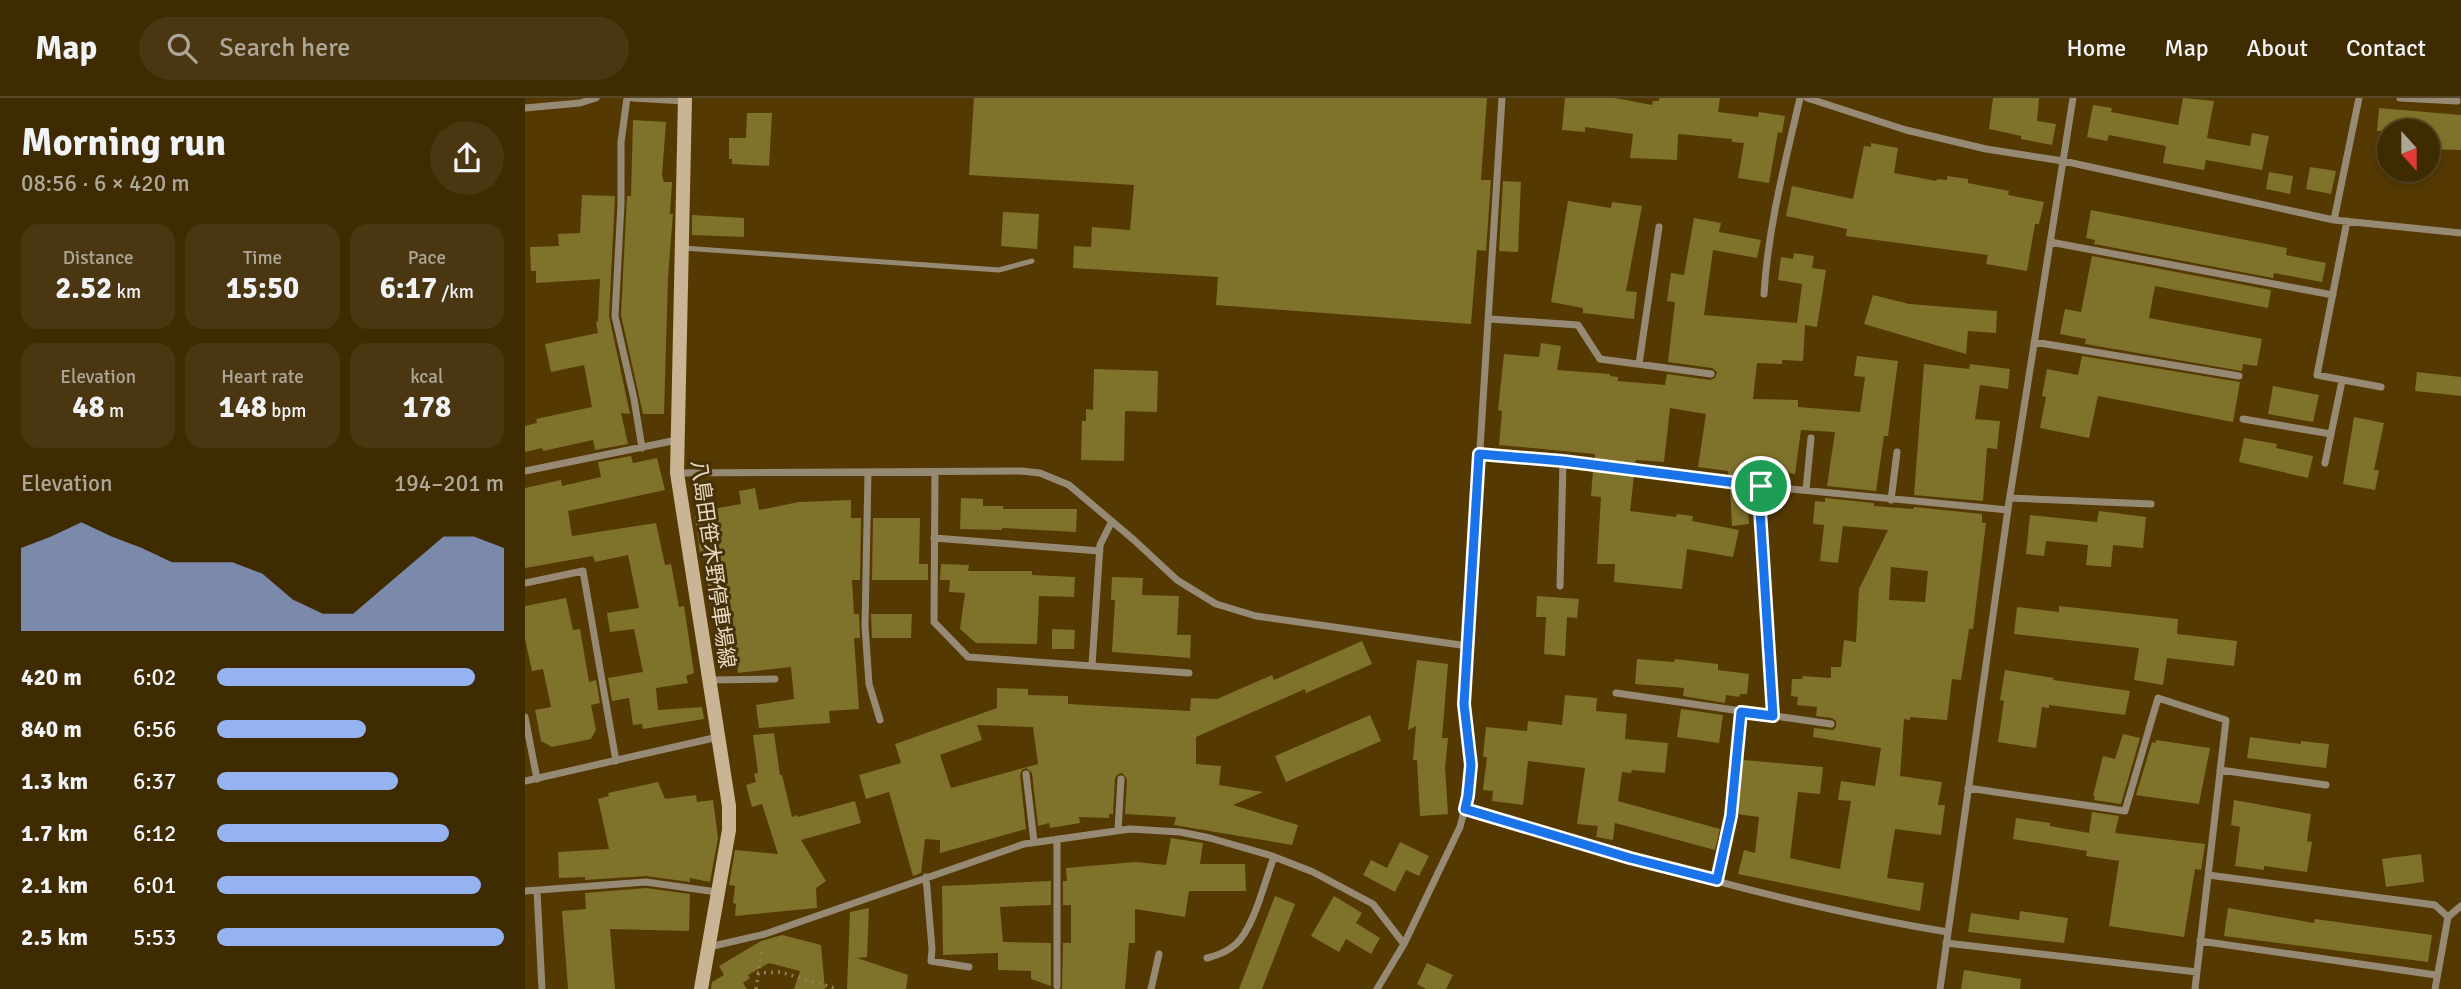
<!DOCTYPE html>
<meta charset="utf-8">
<style>
:root{--surface:#3f2b02;--page:#4a3711;--text:#f1f3f6;--muted:#ada799;--line:#584724;--accent:#95b2f1}
body{margin:0;font-family:Signika,"Noto Sans JP",sans-serif;background:var(--page);color:var(--text);height:100vh;display:flex;flex-direction:column;font-size:26px;white-space:nowrap}
*{box-sizing:border-box;margin:0}
p{font-size:23px;color:var(--muted)}
.icon{flex:none;width:38px;height:38px;fill:none;stroke:currentColor;stroke-width:2;stroke-linecap:round;stroke-linejoin:round}
.map{position:relative;flex:1;overflow:hidden}
.drawer{display:flex;flex-direction:column;background:var(--surface);width:525px}
.drawer>*{flex:none}
.needle{width:46px;rotate:159deg}
.fabs{position:absolute;left:1852px;top:21px;display:grid;gap:14px}
.fabs a{display:grid;place-items:center;width:63px;height:63px;border-radius:50%;background:var(--surface);box-shadow:0 4px 10px #0003,0 0 0 2px var(--line);font-size:35px}
.pin{position:absolute;display:grid;place-items:center;width:60px;height:60px;color:#fff;margin:-30px;border:4px solid #fff;border-radius:50%;box-shadow:0 2px 7px #0007}
.round{display:grid;place-items:center;flex:none;width:74px;height:74px;border-radius:37px;background:var(--page)}
.summary{display:flex;align-items:center;justify-content:space-between;height:119px;padding:0 21px}
h1{font-size:38px;font-weight:700;line-height:52px}
.metrics{display:grid;grid-template-columns:repeat(3,1fr);gap:10px;height:119px;padding:7px 21px}
.metrics div{display:grid;align-content:center;border-radius:18px;background:var(--page);text-align:center}
.metrics b{font-size:30px;font-weight:700}
.metrics small{font-size:19px;font-weight:400}
.metrics p{font-size:19px}
.chart{height:196px;padding:14px 21px}
.chart p{display:flex;justify-content:space-between}
.chart svg{width:100%;height:126px;margin-top:7px;fill:var(--accent);opacity:.7}
ul{padding:0 21px;list-style:none;font-size:23px}
li{display:grid;grid-template-columns:112px 84px 1fr;align-items:center;height:52px}
li i{height:18px;border-radius:9px;background:var(--accent)}
header{display:flex;align-items:center;gap:42px;box-sizing:border-box;height:98px;padding:0 35px;background:var(--surface);border-bottom:2px solid var(--line)}
header strong{font-size:33px}
nav{display:flex;gap:38px;margin-inline-start:auto;font-size:24px}
.search{width:490px;height:63px;background:var(--page);display:flex;align-items:center;gap:18px;box-sizing:border-box;padding:0 24px;border-radius:38px;color:var(--muted);font-size:26px}
main{display:flex;flex:1;min-height:0}
.map>svg:first-child{display:block}
</style>
<header>
<strong>Map</strong>
<div class="search"><svg class="icon" aria-label="search" viewBox="0 0 24 24"><circle cx="10" cy="10" r="6"/><path d="M15 15l6 6"/></svg>Search here</div>
<nav><a>Home</a><a>Map</a><a>About</a><a>Contact</a></nav>
</header>
<main>
<section class="drawer">
<div class="summary"><div><h1>Morning run</h1><p>08:56 · 6 × 420 m</p></div><a class="round"><svg class="icon" aria-label="share" viewBox="0 0 24 24"><path d="M12 15V3M7 8l5-5 5 5M5 13v7h14v-7"/></svg></a></div>
<div class="metrics">
<div><p>Distance</p><b>2.52<small> km</small></b></div>
<div><p>Time</p><b>15:50</b></div>
<div><p>Pace</p><b>6:17<small> /km</small></b></div>
</div>
<div class="metrics">
<div><p>Elevation</p><b>48<small> m</small></b></div>
<div><p>Heart rate</p><b>148<small> bpm</small></b></div>
<div><p>kcal</p><b>178</b></div>
</div>
<div class="chart"><p><span>Elevation</span>194–201 m</p>
<svg viewBox="0 0 160 44" preserveAspectRatio="none"><path d="M0 44V15L10 11L20 6L30 11L40 15L50 20L60 20L70 20L80 24L90 33L100 38L110 38L120 29L130 20L140 11L150 11L160 15V44z"/></svg>
</div>
<ul>
<li><b>420 m</b>6:02<i style="width:90%"></i></li>
<li><b>840 m</b>6:56<i style="width:52%"></i></li>
<li><b>1.3 km</b>6:37<i style="width:63%"></i></li>
<li><b>1.7 km</b>6:12<i style="width:81%"></i></li>
<li><b>2.1 km</b>6:01<i style="width:92%"></i></li>
<li><b>2.5 km</b>5:53<i style="width:100%"></i></li>
</ul>
</section>
<div class="map">
<svg width="1936" height="891" viewBox="0 0 1936 891">
<rect width="100%" height="100%" fill="#543903"/>
<!-- building -->
<path fill="#7f722a" fill-rule="evenodd" d="M 449,0 L 962,0 L 956,82 L 966,82 L 961,153 L 952,152 L 946,226 L 691,207 L 693,179 L 548,170 L 549,148 L 566,149 L 567,129 L 605,132 L 609,87 L 444,77 Z
M 1040,0 L 1090,0 L 1127,7 L 1128,3 L 1134,3 L 1134,0 L 1195,0 L 1193,14 L 1233,19 L 1234,14 L 1260,18 L 1257,35 L 1253,34 L 1244,85 L 1213,80 L 1219,45 L 1207,44 L 1207,41 L 1153,36 L 1152,62 L 1105,60 L 1108,36 L 1060,29 L 1060,34 L 1037,32 Z
M 1468,0 L 1514,0 L 1512,23 L 1531,26 L 1527,47 L 1496,41 L 1496,38 L 1464,31 Z
M 1658,0 L 1689,3 L 1682,40 L 1725,48 L 1727,35 L 1744,38 L 1737,72 L 1681,62 L 1679,72 L 1638,65 L 1641,48 L 1584,37 L 1582,43 L 1562,39 L 1568,7 L 1587,10 L 1586,14 L 1653,27 Z
M 1854,10 L 1936,17 L 1936,52 L 1902,51 L 1902,33 L 1852,33 Z
M 222,15 L 247,15 L 244,68 L 207,66 L 207,61 L 204,61 L 204,40 L 221,40 Z
M 108,22 L 141,24 L 137,77 L 139,84 L 147,84 L 145,116 L 148,116 L 143,179 L 139,316 L 118,316 L 96,217 L 102,98 L 106,98 Z
M 1346,45 L 1373,50 L 1369,75 L 1411,83 L 1412,81 L 1422,82 L 1422,78 L 1443,81 L 1443,85 L 1484,93 L 1483,97 L 1519,104 L 1514,126 L 1510,126 L 1502,173 L 1461,166 L 1463,157 L 1321,138 L 1322,131 L 1261,118 L 1267,88 L 1328,101 L 1339,48 L 1346,49 Z
M 1785,69 L 1811,73 L 1806,96 L 1781,91 Z
M 1744,74 L 1768,78 L 1765,96 L 1741,91 Z
M 978,83 L 996,84 L 993,154 L 974,153 Z
M 57,97 L 90,98 L 84,218 L 105,316 L 96,315 L 103,346 L 70,352 L 68,342 L 18,353 L 17,350 L 0,354 L 0,328 L 12,325 L 11,321 L 67,309 L 59,267 L 26,274 L 20,246 L 73,235 L 71,224 L 73,223 L 75,181 L 11,185 L 11,173 L 6,173 L 5,149 L 34,148 L 33,136 L 55,135 Z
M 1043,103 L 1086,110 L 1087,104 L 1117,108 L 1101,193 L 1112,194 L 1109,221 L 1058,215 L 1058,210 L 1026,204 Z
M 1566,112 L 1762,150 L 1761,157 L 1801,165 L 1797,184 L 1749,175 L 1748,180 L 1569,146 L 1570,142 L 1561,140 Z
M 478,114 L 514,116 L 512,151 L 476,148 Z
M 167,117 L 219,120 L 219,139 L 167,137 Z
M 1169,120 L 1196,125 L 1194,134 L 1236,142 L 1232,160 L 1188,152 L 1179,217 L 1272,225 L 1277,186 L 1253,182 L 1256,159 L 1268,161 L 1269,155 L 1289,158 L 1287,170 L 1301,172 L 1292,229 L 1280,227 L 1278,263 L 1257,262 L 1257,266 L 1232,265 L 1228,301 L 1273,302 L 1273,309 L 1335,314 L 1340,279 L 1329,278 L 1332,258 L 1373,263 L 1363,338 L 1359,338 L 1351,393 L 1302,388 L 1310,334 L 1276,332 L 1270,376 L 1259,374 L 1259,378 L 1220,373 L 1221,380 L 1204,378 L 1203,373 L 1173,369 L 1181,316 L 1145,310 L 1139,364 L 1111,362 L 1110,366 L 1070,361 L 1070,356 L 974,347 L 977,313 L 973,312 L 979,256 L 1014,259 L 1016,245 L 1036,248 L 1032,272 L 1085,276 L 1085,278 L 1093,279 L 1093,283 L 1140,287 L 1142,276 L 1185,282 L 1190,280 L 1192,274 L 1187,270 L 1143,264 L 1150,204 L 1142,203 L 1146,175 L 1159,177 Z
M 1567,158 L 1746,192 L 1743,210 L 1630,188 L 1624,220 L 1737,241 L 1732,268 L 1718,266 L 1717,273 L 1560,246 L 1561,241 L 1535,236 L 1540,211 L 1556,214 Z
M 1348,197 L 1384,206 L 1472,213 L 1471,235 L 1443,233 L 1441,256 L 1339,226 Z
M 1557,258 L 1715,284 L 1708,324 L 1573,298 L 1564,340 L 1515,330 L 1521,299 L 1517,298 L 1522,271 L 1553,277 Z
M 1399,266 L 1444,271 L 1445,266 L 1485,271 L 1483,291 L 1455,287 L 1450,321 L 1475,323 L 1472,351 L 1462,350 L 1458,403 L 1389,397 Z
M 569,271 L 633,273 L 632,314 L 600,313 L 599,363 L 556,362 L 557,323 L 561,323 L 561,311 L 568,312 Z
M 1892,274 L 1936,279 L 1936,298 L 1890,293 Z
M 1748,288 L 1794,297 L 1788,324 L 1743,316 Z
M 1829,319 L 1859,325 L 1849,372 L 1854,372 L 1850,392 L 1818,386 Z
M 1719,340 L 1752,346 L 1751,350 L 1788,358 L 1783,380 L 1714,364 Z
M 106,358 L 108,365 L 132,360 L 140,392 L 43,413 L 47,438 L 131,425 L 140,467 L 146,466 L 154,509 L 159,508 L 169,575 L 161,578 L 163,585 L 131,590 L 133,612 L 177,609 L 179,621 L 118,631 L 117,626 L 108,627 L 104,600 L 87,603 L 83,580 L 118,574 L 109,531 L 85,534 L 82,515 L 114,510 L 103,457 L 70,464 L 68,458 L 0,470 L 0,390 L 36,382 L 37,388 L 76,379 L 73,364 Z
M 1068,373 L 1109,378 L 1105,413 L 1151,419 L 1152,416 L 1168,418 L 1167,423 L 1214,432 L 1208,459 L 1162,451 L 1157,491 L 1089,484 L 1090,466 L 1072,466 L 1076,399 L 1066,398 Z
M 230,390 L 234,412 L 274,404 L 326,402 L 326,420 L 336,420 L 335,482 L 327,482 L 329,516 L 334,516 L 335,540 L 329,540 L 334,611 L 304,613 L 305,625 L 234,630 L 231,607 L 269,601 L 266,569 L 213,575 L 203,496 L 184,498 L 180,454 L 175,455 L 170,419 L 178,418 L 177,413 L 216,406 L 214,393 Z
M 1205,390 L 1222,392 L 1224,426 L 1207,428 Z
M 436,400 L 458,401 L 458,408 L 478,408 L 478,411 L 552,411 L 551,434 L 477,430 L 477,432 L 435,431 Z
M 1300,400 L 1349,405 L 1349,408 L 1388,411 L 1389,409 L 1457,416 L 1457,425 L 1461,425 L 1448,531 L 1444,531 L 1436,582 L 1427,581 L 1422,622 L 1385,619 L 1385,622 L 1379,621 L 1375,678 L 1417,684 L 1413,707 L 1420,707 L 1416,737 L 1370,731 L 1362,780 L 1399,785 L 1395,813 L 1213,776 L 1219,752 L 1230,755 L 1234,719 L 1212,716 L 1218,662 L 1298,669 L 1295,696 L 1273,694 L 1265,760 L 1305,769 L 1315,771 L 1326,703 L 1313,702 L 1316,683 L 1350,688 L 1356,650 L 1288,639 L 1289,630 L 1308,632 L 1311,629 L 1311,623 L 1307,620 L 1291,618 L 1292,609 L 1272,607 L 1273,599 L 1266,598 L 1267,581 L 1277,581 L 1278,578 L 1306,580 L 1306,569 L 1316,569 L 1319,542 L 1331,544 L 1334,491 L 1363,432 L 1318,428 L 1313,465 L 1295,463 L 1299,427 L 1288,426 L 1290,403 L 1300,404 ZM 1366,469 L 1403,473 L 1400,504 L 1364,502 Z
M 1574,413 L 1621,419 L 1618,450 L 1588,447 L 1586,469 L 1561,467 L 1563,447 L 1521,443 L 1519,458 L 1501,456 L 1505,417 L 1572,424 Z
M 348,420 L 395,420 L 394,466 L 403,466 L 403,482 L 347,482 Z
M 416,466 L 444,467 L 443,473 L 507,473 L 507,477 L 550,479 L 549,499 L 514,498 L 512,546 L 451,545 L 435,531 L 440,495 L 424,494 L 425,482 L 415,482 Z
M 587,479 L 618,480 L 617,497 L 654,498 L 652,537 L 666,537 L 665,560 L 587,554 L 590,502 L 586,502 Z
M 1012,498 L 1054,501 L 1052,520 L 1042,519 L 1040,558 L 1019,556 L 1021,519 L 1011,519 Z
M 41,500 L 48,532 L 55,531 L 64,584 L 71,582 L 75,605 L 66,607 L 71,632 L 66,641 L 27,649 L 16,643 L 13,627 L 10,612 L 26,609 L 18,571 L 7,573 L 0,541 L 0,508 Z
M 1534,508 L 1653,521 L 1652,536 L 1712,543 L 1709,568 L 1642,560 L 1638,587 L 1609,582 L 1614,550 L 1489,536 L 1492,509 L 1534,514 Z
M 346,516 L 387,516 L 386,540 L 347,540 Z
M 527,531 L 550,532 L 549,551 L 527,551 Z
M 837,543 L 847,566 L 781,595 L 780,591 L 671,639 L 671,666 L 696,668 L 694,687 L 738,694 L 708,707 L 773,727 L 767,747 L 649,727 L 651,719 L 600,716 L 602,681 L 597,675 L 593,676 L 590,680 L 588,716 L 584,716 L 584,720 L 554,719 L 555,725 L 525,730 L 524,725 L 513,728 L 507,675 L 501,670 L 497,672 L 495,677 L 501,731 L 415,755 L 415,742 L 400,741 L 396,775 L 388,778 L 364,694 L 341,701 L 334,677 L 376,665 L 370,646 L 472,610 L 472,590 L 503,591 L 503,597 L 543,598 L 543,606 L 665,613 L 666,600 L 692,601 L 747,577 L 749,582 ZM 452,627 L 508,629 L 513,666 L 426,690 L 415,657 L 457,642 Z
M 1112,561 L 1149,564 L 1150,561 L 1193,566 L 1193,572 L 1224,576 L 1222,596 L 1215,596 L 1214,599 L 1201,597 L 1200,605 L 1158,598 L 1159,590 L 1110,586 Z
M 892,562 L 923,566 L 917,640 L 923,640 L 920,670 L 923,716 L 895,718 L 892,662 L 888,662 L 891,628 L 883,632 Z
M 1480,572 L 1529,580 L 1528,582 L 1605,593 L 1600,617 L 1524,607 L 1524,610 L 1517,609 L 1511,650 L 1473,644 L 1479,603 L 1475,602 Z
M 1040,597 L 1072,600 L 1071,613 L 1102,616 L 1100,641 L 1143,645 L 1140,675 L 1107,672 L 1106,675 L 1097,674 L 1093,703 L 1195,731 L 1190,752 L 1090,725 L 1088,742 L 1071,739 L 1073,728 L 1052,726 L 1060,670 L 1003,663 L 998,707 L 967,703 L 968,693 L 958,692 L 962,659 L 958,659 L 961,629 L 1002,633 L 1003,623 L 1037,627 Z
M 1156,611 L 1198,617 L 1194,645 L 1152,639 Z
M 845,617 L 856,643 L 761,684 L 750,658 Z
M 249,635 L 255,677 L 257,677 L 267,719 L 272,717 L 273,719 L 330,703 L 336,725 L 276,742 L 301,783 L 291,790 L 292,810 L 210,818 L 211,806 L 208,805 L 210,788 L 204,787 L 210,752 L 253,756 L 237,706 L 227,709 L 221,687 L 231,684 L 229,676 L 233,675 L 228,637 Z
M 1598,636 L 1615,640 L 1596,706 L 1569,702 L 1570,699 L 1568,698 L 1578,658 L 1590,661 Z
M 1725,639 L 1776,646 L 1776,643 L 1804,646 L 1801,670 L 1722,660 Z
M 1631,642 L 1685,650 L 1674,706 L 1611,697 L 1627,644 L 1631,645 Z
M 133,684 L 140,701 L 171,697 L 172,704 L 188,702 L 193,740 L 185,784 L 165,780 L 165,784 L 121,778 L 60,782 L 60,779 L 34,780 L 33,754 L 84,751 L 73,701 L 84,698 L 83,695 Z
M 1709,702 L 1786,716 L 1782,743 L 1787,744 L 1782,774 L 1739,768 L 1739,772 L 1710,768 L 1715,729 L 1706,727 Z
M 1567,714 L 1594,718 L 1590,735 L 1680,746 L 1676,772 L 1670,771 L 1659,839 L 1584,828 L 1594,763 L 1561,758 L 1562,753 L 1488,741 L 1491,720 L 1525,725 L 1525,728 L 1564,735 Z
M 646,740 L 678,745 L 675,766 L 720,766 L 721,793 L 664,793 L 660,819 L 610,811 L 610,845 L 604,845 L 600,891 L 537,891 L 538,845 L 546,845 L 546,807 L 538,807 L 538,783 L 542,783 L 541,770 L 610,764 L 641,767 Z
M 875,744 L 904,758 L 894,778 L 881,772 L 870,794 L 838,777 L 846,762 L 862,770 Z
M 1896,756 L 1899,784 L 1861,789 L 1857,761 Z
M 526,783 L 526,807 L 475,809 L 478,844 L 526,845 L 526,888 L 506,881 L 506,873 L 473,872 L 473,855 L 418,857 L 417,788 Z
M 121,790 L 165,796 L 164,833 L 85,831 L 90,891 L 43,891 L 37,813 L 61,811 L 60,795 Z
M 750,798 L 770,806 L 737,891 L 714,891 Z
M 809,798 L 837,815 L 831,825 L 855,840 L 846,856 L 821,841 L 814,854 L 786,838 Z
M 344,810 L 342,859 L 332,860 L 383,877 L 381,891 L 322,891 L 325,814 Z
M 1703,810 L 1789,825 L 1790,821 L 1907,837 L 1903,864 L 1699,838 Z
M 1495,813 L 1543,820 L 1539,845 L 1443,834 L 1446,815 L 1494,822 Z
M 257,837 L 296,847 L 300,891 L 269,891 L 275,873 L 244,865 L 223,877 L 225,880 L 218,885 L 222,891 L 186,891 L 187,884 L 199,877 L 194,868 L 236,843 Z
M 902,865 L 928,877 L 921,891 L 901,891 L 892,886 Z
M 1439,872 L 1496,881 L 1495,891 L 1436,891 Z"/>
<g fill="none" stroke-linecap="round" stroke-linejoin="round">
<!-- path -->
<path stroke="#937d53" stroke-width="3.5" stroke-dasharray="2 5" stroke-linecap="butt" d="M 1195,770 L 1206,717 L 1215,625
M 232,875 L 255,874 L 313,891
M 231,891 L 237,851"/>
<!-- service -->
<path stroke="#978a75" stroke-width="5" d="M 158,150 L 474,172 L 507,163"/>
<!-- minor -->
<path stroke="#978a75" stroke-width="7" d="M 102,0 L 96,44 L 96,106 L 90,218 L 109,301 L 117,350
M 108,0 L 159,3
M 1282,0 L 1381,32 L 1461,51 L 1538,63 L 1809,122 L 1936,135
M 1875,0 L 1932,3
M 0,10 L 55,5 L 71,0
M 1809,122 L 1834,0
M 1822,123 L 1792,277 L 1856,289
M 1525,144 L 1808,197
M 1239,196 C 1243,129 1260,65 1275,0
M 965,221 L 1053,227 L 1075,261 L 1186,276
M 1509,244 L 1714,278
M 1114,266 L 1134,129
M 1718,321 L 1806,336
M 954,356 L 1038,363 L 1236,388 L 1483,412
M 1800,365 L 1817,283
M 0,373 L 152,342
M 343,374 L 340,528 L 344,586 L 355,622
M 410,374 L 409,524 L 443,559 L 664,575
M 152,375 L 496,373 L 515,375 L 544,387 L 609,442 L 652,482 L 691,506 L 731,518 L 943,548
M 1236,388 L 1235,412 L 1249,618
M 1281,392 L 1286,340
M 1485,400 L 1626,406
M 1366,402 L 1372,354
M 409,440 L 575,453
M 0,485 L 58,473 L 91,663
M 1035,488 L 1038,363
M 567,567 L 575,447 L 587,423
M 184,582 L 250,581
M 1091,595 L 1306,626
M 0,619 L 12,681
M 1695,672 L 1801,687
M 501,676 L 509,744
M 0,683 L 193,639
M 1443,690 L 1600,713 L 1633,600 L 1701,622 L 1670,891
M 940,711 C 1099,758 1259,807 1423,834
M 593,732 L 596,681
M 532,741 L 532,888
M 1683,777 L 1910,807 L 1923,819 L 1910,891
M 401,779 L 407,851 L 406,863 L 444,869
M 0,793 L 121,784 L 192,794
M 12,793 L 17,891
M 1923,819 L 1936,808
M 1675,843 L 1911,877
M 1421,845 L 1672,874
M 184,849 L 240,836 L 499,746 L 605,731 L 655,734 L 685,740 L 747,758 L 788,774 L 848,806 L 879,846
M 682,860 C 693,857 702,854 711,846 C 729,830 740,782 749,759
M 626,891 L 634,856
M 852,891 L 879,846 L 935,729 L 943,698 L 946,667 L 939,606 L 977,0
M 1415,891 L 1484,404 L 1548,0"/>
<!-- secondary -->
<path stroke="#c9b493" stroke-width="14" d="M 160,0 L 152,375 L 204,708 L 204,732 L 176,891"/>
</g>
<g fill="none" stroke-linecap="round" stroke-linejoin="round">
<defs>
<path id="route" d="M 954,356 L 1038,363 L 1236,388 L 1235,412 L 1248,618 L 1216,614 L 1206,718 L 1192,782 L 1105,760 L 940,711 L 943,698 L 946,667 L 939,606 Z"/>
</defs>
<!-- route casing -->
<use href="#route" stroke="#fff" stroke-width="14"/>
<!-- route -->
<use href="#route" stroke="#1a73e8" stroke-width="9"/>
</g>
<g text-anchor="middle" dominant-baseline="central" stroke-width="6" stroke-linejoin="round" paint-order="stroke">
<!-- street labels -->
<g font-size="21" fill="#e9dac1" stroke="#45310a">
<text transform="translate(188 466) rotate(82)">八島田笹木野停車場線</text>
</g>
</g>
</svg>
<div class="fabs">
<a><svg class="needle" viewBox="-14 -14 28 28"><path d="M0-13l5 13h-10z" fill="#e53935"/><path d="M0 13l5-13h-10z" fill="#ada799"/></svg></a>
</div>
<div class="pin" style="left:1236px;top:388px;background:#1e9e55"><svg class="icon" aria-label="arrive" viewBox="0 0 24 24"><path d="M6 21V4h12l-3 4 3 4H6"/></svg></div>
</div>
</main>
